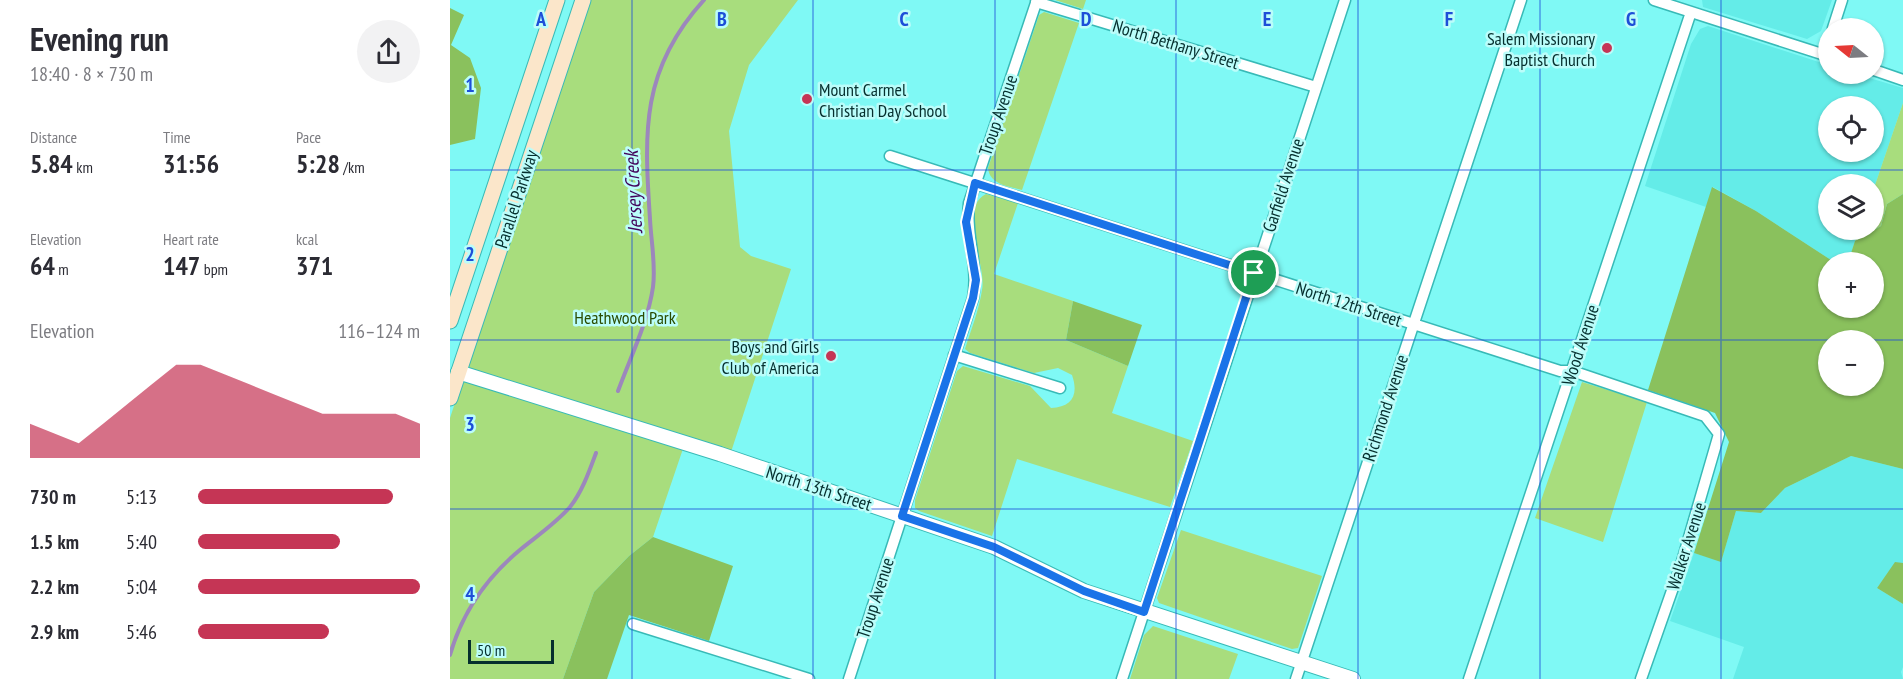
<!DOCTYPE html>
<meta charset="utf-8">
<style>
:root{--surface:#fff;--page:#f2f2f3;--text:#2b2b33;--muted:#7c7c81;--accent:#c53555}
body{margin:0;font-family:"PT Sans Narrow",sans-serif;background:var(--page);color:var(--text);height:100vh;display:flex;flex-direction:column;font-size:22px;white-space:nowrap}
*{box-sizing:border-box;margin:0}
p{font-size:20px;color:var(--muted)}
.icon{flex:none;width:33px;height:33px;fill:none;stroke:currentColor;stroke-width:2;stroke-linecap:round;stroke-linejoin:round}
.map{position:relative;flex:1;overflow:hidden}
.panel{display:flex;flex-direction:column;background:var(--surface);width:450px}
.panel>*{flex:none}
.needle{width:39px;rotate:288deg}
.tools{position:absolute;left:1368px;top:18px;display:grid;gap:12px}
.tools a{display:grid;place-items:center;width:66px;height:66px;border-radius:50%;background:var(--surface);box-shadow:0 2px 4px #0004;font-size:30px}
.scale{position:absolute;left:18px;bottom:15px;width:86px;box-sizing:border-box;padding-left:6px;border:3px solid #052f2e;border-top:0;font-size:16px;line-height:21px;white-space:nowrap;color:#052f2e;-webkit-text-stroke:4px #bbfdfa;paint-order:stroke}
.pin{position:absolute;display:grid;place-items:center;width:51px;height:51px;color:#fff;margin:-26px;border:3px solid #fff;border-radius:50%;box-shadow:0 2px 6px #0007}
.round{display:grid;place-items:center;flex:none;width:63px;height:63px;border-radius:32px;background:var(--page)}
.overview{display:flex;align-items:center;justify-content:space-between;height:102px;padding:0 30px}
h1{font-size:33px;font-weight:700;line-height:45px}
.figures{display:grid;grid-template-columns:repeat(3,1fr);gap:9px;height:102px;padding:6px 30px}
.figures div{display:grid;align-content:center}
.figures b{font-size:26px;font-weight:700}
.figures small{font-size:16px;font-weight:400}
.figures p{font-size:16px}
.chart{height:168px;padding:12px 30px}
.chart p{display:flex;justify-content:space-between}
.chart svg{width:100%;height:108px;margin-top:6px;fill:var(--accent);opacity:.7}
ul{padding:0 30px;list-style:none;font-size:20px}
li{display:grid;grid-template-columns:96px 72px 1fr;align-items:center;height:45px}
li i{height:15px;border-radius:8px;background:var(--accent)}
main{display:flex;flex:1;min-height:0}
.map>svg:first-child{display:block}
</style>
<main>
<section class="panel">
<div class="overview"><div><h1>Evening run</h1><p>18:40 · 8 × 730 m</p></div><a class="round"><svg class="icon" aria-label="share" viewBox="0 0 24 24"><path d="M12 15V3M7 8l5-5 5 5M5 13v7h14v-7"/></svg></a></div>
<div class="figures">
<div><p>Distance</p><b>5.84<small> km</small></b></div>
<div><p>Time</p><b>31:56</b></div>
<div><p>Pace</p><b>5:28<small> /km</small></b></div>
</div>
<div class="figures">
<div><p>Elevation</p><b>64<small> m</small></b></div>
<div><p>Heart rate</p><b>147<small> bpm</small></b></div>
<div><p>kcal</p><b>371</b></div>
</div>
<div class="chart"><p><span>Elevation</span>116–124 m</p>
<svg viewBox="0 0 160 44" preserveAspectRatio="none"><path d="M0 44V30L10 34L20 38L30 30L40 22L50 14L60 6L70 6L80 10L90 14L100 18L110 22L120 26L130 26L140 26L150 26L160 30V44z"/></svg>
</div>
<ul>
<li><b>730 m</b>5:13<i style="width:88%"></i></li>
<li><b>1.5 km</b>5:40<i style="width:64%"></i></li>
<li><b>2.2 km</b>5:04<i style="width:100%"></i></li>
<li><b>2.9 km</b>5:46<i style="width:59%"></i></li>
</ul>
</section>
<div class="map">
<svg width="1453" height="679" viewBox="0 0 1453 679">
<rect width="100%" height="100%" fill="#7ff9f5"/>
<!-- built -->
<path fill="#64ece8" fill-rule="evenodd" d="M 1252,0 L 1382,0 L 1371,31 L 1357,39 L 1253,7 Z
M 1258,26 L 1378,65 L 1378,74 L 1406,74 L 1453,88 L 1453,103 L 1424,188 L 1424,184 L 1378,184 L 1378,230 L 1409,230 L 1398,262 L 1384,262 L 1306,211 L 1263,187 L 1256,207 L 1195,186 L 1241,44 L 1250,29 ZM 1378,106 L 1424,106 L 1424,152 L 1378,152 Z
M 1401,456 L 1453,469 L 1453,563 L 1445,563 L 1427,588 L 1453,604 L 1453,667 L 1451,672 L 1453,679 L 1283,679 L 1294,647 L 1220,621 L 1244,553 L 1271,561 L 1286,511 L 1311,513 L 1335,488 Z"/>
<!-- green -->
<path fill="#a8dd7d" d="M 139,0 L 348,0 L 299,65 L 279,131 L 290,247 L 301,256 L 341,269 L 281,452 L 237,437 L 203,537 L 179,556 L 144,592 L 113,679 L 0,679 L 0,418 Z
M 605,0 L 636,0 L 633,9 Z
M 594,12 L 629,23 L 572,190 C 558,186 540,185 538,168 L 589,15 Z
M 1453,103 L 1453,194 L 1437,204 L 1431,226 L 1405,241 L 1409,230 L 1424,230 L 1424,188 Z
M 536,194 L 568,203 L 544,274 L 623,301 L 616,340 L 678,366 L 662,413 L 743,441 L 720,507 L 567,459 L 542,536 L 469,511 L 465,508 L 465,500 L 507,371 L 513,366 L 580,386 L 601,408 C 622,407 629,395 622,375 L 608,368 L 584,373 L 520,353 L 515,349 C 521,330 529,310 532,290 C 537,265 507,208 536,194 Z
M 1132,382 L 1197,402 L 1153,542 L 1085,518 Z
M 731,530 L 872,576 L 848,648 L 842,649 L 709,603 L 707,598 Z
M 703,626 L 788,654 L 779,679 L 680,679 L 694,635 Z"/>
<!-- forest -->
<path fill="#8ac15d" fill-rule="evenodd" d="M 0,8 L 14,15 L 1,45 L 20,58 L 31,88 L 25,139 L 0,145 Z
M 1262,187 L 1306,211 L 1384,262 L 1378,262 L 1378,308 L 1424,308 L 1424,262 L 1398,262 L 1405,241 L 1431,226 L 1437,204 L 1453,194 L 1453,469 L 1401,456 L 1335,488 L 1311,513 L 1286,511 L 1271,562 L 1244,553 L 1279,442 L 1265,413 L 1198,390 ZM 1424,340 L 1424,386 L 1378,386 L 1378,340 Z
M 623,301 L 692,325 L 678,366 L 616,340 Z
M 203,537 L 283,566 L 259,641 L 179,615 L 157,679 L 113,679 L 144,592 L 179,556 Z
M 1445,562 L 1453,563 L 1453,604 L 1427,588 Z"/>
<g fill="none" stroke-linecap="round" stroke-linejoin="round">
<!-- stream -->
<path stroke="#9c87bc" stroke-width="4" d="M 168,391 C 180,358 198,322 203,287 C 206,265 201,241 200,219 C 194,131 191,69 254,0
M 0,655 C 12,613 37,577 71,549 C 87,536 106,523 120,507 C 132,492 139,472 146,453"/>
<defs>
<path id="minor" d="M 1204,0 L 1378,56
M 586,2 L 866,87
M 1383,28 L 1392,0
M 1374,55 L 1378,41
M 1424,70 L 1453,80
M 440,156 L 1110,371 L 1122,371 L 1255,416 L 1269,434 L 1231,565 L 1191,679
M 504,355 L 610,388
M 183,624 L 359,679
M 399,679 L 523,298 C 529,266 515,235 519,203 L 587,0
M 672,679 L 895,0
M 846,679 L 1071,0
M 1019,679 L 1241,12"/>
<path id="tertiary" d="M 8,372 L 270,454 L 544,547 L 634,591 L 903,679"/>
<path id="secondary" d="M 0,321 L 107,0
M 0,398 L 133,0"/>
</defs>
<!-- minor casing -->
<use href="#minor" stroke="#38bab7" stroke-width="13"/>
<!-- tertiary casing -->
<use href="#tertiary" stroke="#38bab7" stroke-width="16"/>
<!-- secondary casing -->
<use href="#secondary" stroke="#38bab7" stroke-width="17"/>
<!-- minor -->
<use href="#minor" stroke="#fff" stroke-width="10"/>
<!-- tertiary -->
<use href="#tertiary" stroke="#fff" stroke-width="14"/>
<!-- secondary -->
<use href="#secondary" stroke="#fbe6ca" stroke-width="15"/>
</g>
<g fill="none" stroke-linecap="round" stroke-linejoin="round">
<defs>
<path id="route" d="M 525,183 L 804,273 L 694,612 L 634,591 L 544,547 L 452,516 L 523,298 L 526,280 L 516,222 Z"/>
</defs>
<!-- route casing -->
<use href="#route" stroke="#fff" stroke-width="12"/>
<!-- route -->
<use href="#route" stroke="#1a73e8" stroke-width="8"/>
</g>
<!-- grid -->
<path fill="none" stroke="#1d4ed8" stroke-width="1.5" stroke-opacity="0.55" d="M 182,0 L 182,679M 363,0 L 363,679M 545,0 L 545,679M 726,0 L 726,679M 908,0 L 908,679M 1090,0 L 1090,679M 1271,0 L 1271,679M 0,170 L 1453,170M 0,340 L 1453,340M 0,509 L 1453,509"/>
<!-- markers -->
<g fill="#c53555" stroke="#bbfdfa" stroke-width="2">
<circle cx="1157" cy="48" r="6"/>
<circle cx="357" cy="99" r="6"/>
<circle cx="381" cy="356" r="6"/>
</g>
<g text-anchor="middle" dominant-baseline="central" stroke-width="5" stroke-linejoin="round" paint-order="stroke">
<!-- poi labels -->
<g font-size="18" fill="#052f2e" stroke="#bbfdfa" text-anchor="end">
<text x="1145" y="38">Salem Missionary<tspan x="1145" dy="21">Baptist Church</tspan></text>
<text x="369" y="89" text-anchor="start">Mount Carmel<tspan x="369" dy="21">Christian Day School</tspan></text>
<text x="369" y="346">Boys and Girls<tspan x="369" dy="21">Club of America</tspan></text>
</g>
<!-- street labels -->
<g font-size="18" fill="#052f2e" stroke="#bbfdfa">
<text transform="translate(726 44) rotate(17)">North Bethany Street</text>
<text transform="translate(548 115) rotate(-71)">Troup Avenue</text>
<text transform="translate(833 185) rotate(-72)">Garfield Avenue</text>
<text transform="translate(66 199) rotate(-72)">Parallel Parkway</text>
<text transform="translate(899 304) rotate(18)">North 12th Street</text>
<text transform="translate(1130 345) rotate(-72)">Wood Avenue</text>
<text transform="translate(935 408) rotate(-72)">Richmond Avenue</text>
<text transform="translate(369 488) rotate(18)">North 13th Street</text>
<text transform="translate(1236 546) rotate(-72)">Walker Avenue</text>
<text transform="translate(425 598) rotate(-72)">Troup Avenue</text>
</g>
<!-- park labels -->
<g font-size="18" fill="#2a4c02" stroke="#bbfdfa">
<text x="175" y="317">Heathwood Park</text>
</g>
<!-- water labels -->
<g font-size="20" font-style="italic" fill="#42045b" stroke="#bbfdfa">
<text transform="translate(183 192) rotate(-93)">Jersey Creek</text>
</g>
</g>
<g font-size="20" text-anchor="middle" font-weight="bold" fill="#1d4ed8" stroke="#bbfdfa" stroke-width="5" stroke-linejoin="round" paint-order="stroke">
<text x="91" y="26">A</text>
<text x="272" y="26">B</text>
<text x="454" y="26">C</text>
<text x="636" y="26">D</text>
<text x="817" y="26">E</text>
<text x="999" y="26">F</text>
<text x="1181" y="26">G</text>
<text x="20" y="92">1</text>
<text x="20" y="261">2</text>
<text x="20" y="431">3</text>
<text x="20" y="601">4</text>
</g>
</svg>
<div class="tools">
<a><svg class="needle" viewBox="-14 -14 28 28"><path d="M0-13l5 13h-10z" fill="#e53935"/><path d="M0 13l5-13h-10z" fill="#7c7c81"/></svg></a>
<a><svg class="icon" aria-label="locate" viewBox="0 0 24 24"><circle cx="12" cy="12" r="6"/><path d="M12 2v4M12 18v4M2 12h4M18 12h4"/></svg></a>
<a><svg class="icon" aria-label="layers" viewBox="0 0 24 24"><path d="M12 4l9 5-9 5-9-5zM3 14l9 5 9-5"/></svg></a>
<a>+</a>
<a>−</a>
</div>
<div class="scale">50 m</div>
<div class="pin" style="left:804px;top:273px;background:#1e9e55"><svg class="icon" aria-label="arrive" viewBox="0 0 24 24"><path d="M6 21V4h12l-3 4 3 4H6"/></svg></div>
</div>
</main>
